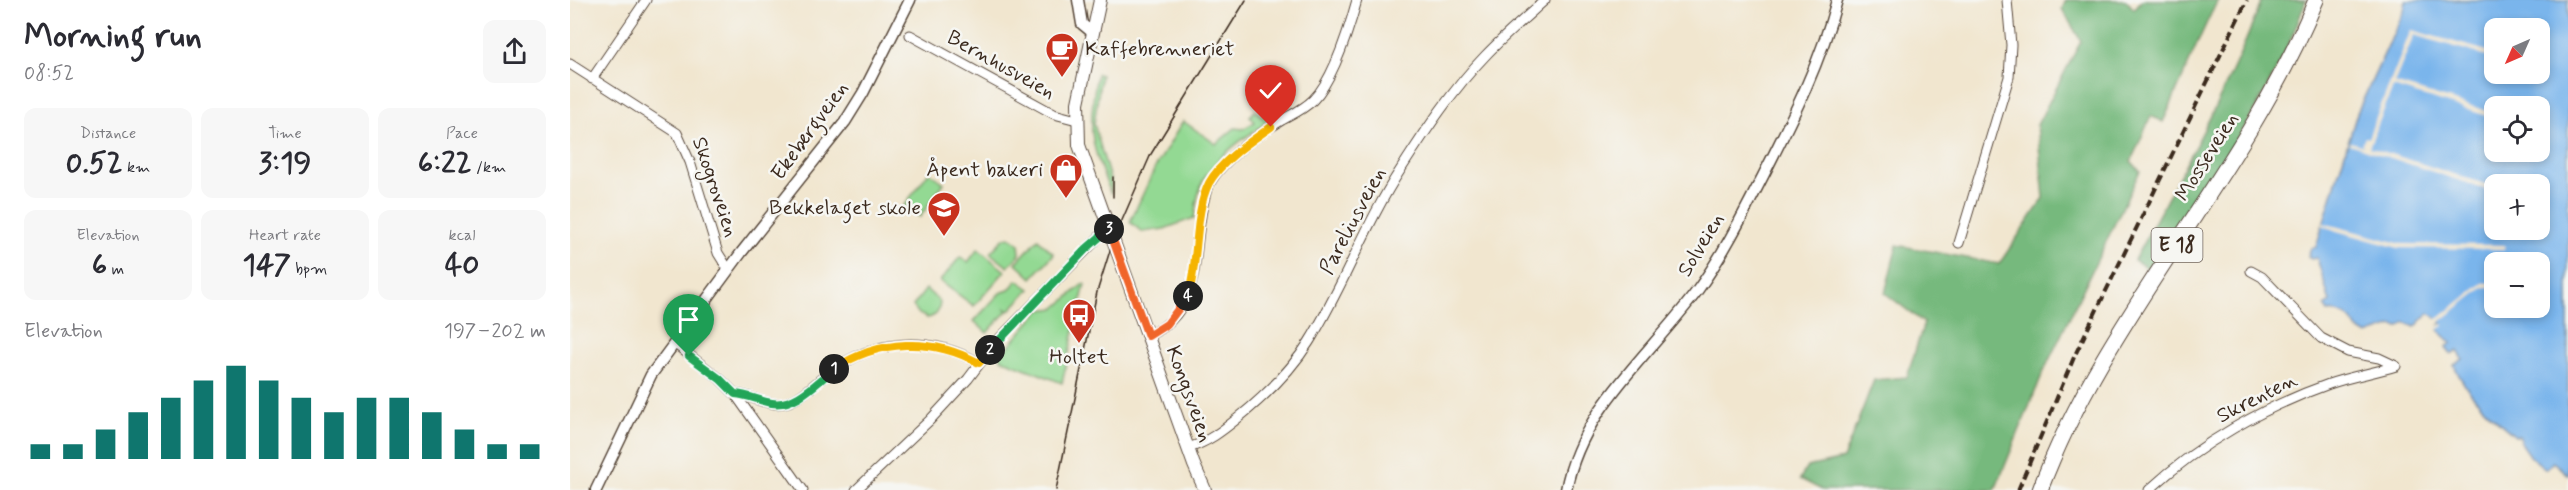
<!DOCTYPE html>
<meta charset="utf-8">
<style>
:root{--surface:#fff;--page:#f7f7f7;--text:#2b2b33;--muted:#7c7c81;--accent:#0f766e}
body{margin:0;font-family:Mynerve,sans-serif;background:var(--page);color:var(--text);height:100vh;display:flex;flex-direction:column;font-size:22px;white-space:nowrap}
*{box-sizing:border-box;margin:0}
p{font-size:20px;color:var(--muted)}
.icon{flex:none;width:33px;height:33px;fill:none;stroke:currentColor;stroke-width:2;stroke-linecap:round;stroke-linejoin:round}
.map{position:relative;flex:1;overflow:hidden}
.sheet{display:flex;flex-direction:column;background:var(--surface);width:570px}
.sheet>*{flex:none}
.needle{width:39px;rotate:225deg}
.fabs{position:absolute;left:1914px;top:18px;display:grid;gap:12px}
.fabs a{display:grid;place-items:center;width:66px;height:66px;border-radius:12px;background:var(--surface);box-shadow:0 3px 9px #0003;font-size:30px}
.pin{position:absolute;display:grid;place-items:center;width:51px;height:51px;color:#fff;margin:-62px -26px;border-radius:50% 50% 50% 0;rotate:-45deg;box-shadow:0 0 6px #0007}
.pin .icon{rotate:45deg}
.km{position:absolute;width:30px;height:30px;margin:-15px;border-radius:50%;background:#222;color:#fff;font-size:16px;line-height:30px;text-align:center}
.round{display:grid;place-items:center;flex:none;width:63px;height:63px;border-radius:12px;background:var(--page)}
.summary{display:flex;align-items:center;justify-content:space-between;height:102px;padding:0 24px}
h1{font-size:33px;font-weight:800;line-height:45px}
.stats{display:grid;grid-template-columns:repeat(3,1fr);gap:9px;height:102px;padding:6px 24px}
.stats div{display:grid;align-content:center;border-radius:12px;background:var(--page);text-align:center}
.stats b{font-size:30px;font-weight:800}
.stats small{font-size:16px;font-weight:400}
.stats p{font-size:16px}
.chart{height:168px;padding:12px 24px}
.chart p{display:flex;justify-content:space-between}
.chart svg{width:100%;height:108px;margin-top:6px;stroke:var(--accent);stroke-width:6}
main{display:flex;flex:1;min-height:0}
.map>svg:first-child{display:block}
</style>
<main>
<section class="sheet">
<div class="summary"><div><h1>Morning run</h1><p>08:52</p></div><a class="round"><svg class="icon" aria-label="share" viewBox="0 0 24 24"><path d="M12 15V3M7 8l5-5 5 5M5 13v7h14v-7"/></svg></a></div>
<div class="stats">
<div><p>Distance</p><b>0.52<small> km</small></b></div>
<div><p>Time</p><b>3:19</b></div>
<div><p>Pace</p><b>6:22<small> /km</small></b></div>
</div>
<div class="stats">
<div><p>Elevation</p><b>6<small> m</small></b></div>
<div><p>Heart rate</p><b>147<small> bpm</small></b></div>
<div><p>kcal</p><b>40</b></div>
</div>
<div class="chart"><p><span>Elevation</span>197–202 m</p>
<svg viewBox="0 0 160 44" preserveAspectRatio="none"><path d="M5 44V38M15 44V38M25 44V32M35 44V25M45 44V19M55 44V12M65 44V6M75 44V12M85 44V19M95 44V25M105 44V19M115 44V19M125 44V25M135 44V32M145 44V38M155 44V38"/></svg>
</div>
</section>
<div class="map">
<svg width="1998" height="490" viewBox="0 0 1998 490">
<rect width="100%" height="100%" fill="#f6f6f2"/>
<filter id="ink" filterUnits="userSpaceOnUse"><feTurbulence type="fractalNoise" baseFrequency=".0167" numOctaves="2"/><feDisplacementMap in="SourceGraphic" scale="12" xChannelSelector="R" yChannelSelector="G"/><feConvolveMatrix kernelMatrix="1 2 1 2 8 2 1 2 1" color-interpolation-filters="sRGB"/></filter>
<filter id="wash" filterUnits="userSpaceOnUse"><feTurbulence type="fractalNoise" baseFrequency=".008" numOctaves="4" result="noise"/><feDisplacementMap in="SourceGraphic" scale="24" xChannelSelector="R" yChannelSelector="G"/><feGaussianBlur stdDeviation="1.35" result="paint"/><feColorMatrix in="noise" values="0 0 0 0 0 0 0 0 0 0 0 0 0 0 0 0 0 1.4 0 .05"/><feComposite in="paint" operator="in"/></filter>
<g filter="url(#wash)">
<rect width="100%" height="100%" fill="#f1e6cf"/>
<!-- green -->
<path fill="#93d993" stroke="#678258" stroke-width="1.5" d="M 527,74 L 531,75 L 524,124 L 541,183 L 541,194 C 520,142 517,130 527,74 Z
M 710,97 L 708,115 C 684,131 642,157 631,185 C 627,196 626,207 624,218 L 594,229 L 572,232 L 560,222 L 585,168 L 613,121 L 646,144 L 665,128 L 673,129 L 685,122 L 680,116 L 685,111 L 692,116 L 701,108 L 705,99 Z
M 359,172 L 374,183 L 350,217 L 334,206 Z
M 440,237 L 449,244 L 450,254 L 438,267 L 420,253 L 434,238 Z
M 468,239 L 484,254 L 462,278 L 446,263 Z
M 408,249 L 435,271 L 404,306 L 370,281 L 390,257 L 398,262 Z
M 447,280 L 460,289 L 439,311 L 434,307 L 437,311 L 417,333 L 404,321 L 430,293 L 439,290 Z
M 513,284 L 515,284 L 492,383 L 431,359 L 431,355 L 470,310 L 486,308 Z
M 356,289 L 370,302 C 369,312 367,316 357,318 L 349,314 L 343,306 Z"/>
<!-- forest -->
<path fill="#76b97d" stroke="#58724e" stroke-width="1.5" d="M 1496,0 L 1556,0 L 1564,9 L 1572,0 L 1648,0 C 1627,40 1612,81 1593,122 L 1581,116 L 1561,161 L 1570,171 L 1472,375 L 1425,490 L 1252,490 L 1230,479 L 1237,467 L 1273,459 L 1304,380 L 1337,377 L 1354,323 L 1315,293 L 1327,245 L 1429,264 L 1474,198 L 1467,125 L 1511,41 L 1492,9 Z
M 1692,0 L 1736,0 C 1704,95 1636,186 1582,271 L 1564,260 C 1610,175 1658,91 1692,0 Z"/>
<!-- water -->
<path fill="#7ab5ec" stroke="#5a7085" stroke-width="1.5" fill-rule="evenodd" d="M 1836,0 L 1998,0 L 1998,475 L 1983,462 L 1976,469 L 1961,457 L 1950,441 L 1951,439 L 1949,436 L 1945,436 C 1921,416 1896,394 1884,365 L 1893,359 L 1888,351 L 1881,355 L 1876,347 L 1882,343 L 1866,328 L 1872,323 L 1859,313 L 1845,327 L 1835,322 L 1829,327 L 1823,326 L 1797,335 L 1786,328 C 1783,317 1769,310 1758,312 L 1754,306 L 1760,302 L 1747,258 L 1741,259 L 1738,256 L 1741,248 L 1746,247 L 1787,113 L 1834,11 ZM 1924,28 L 1970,28 L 1970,74 L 1924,74 ZM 1924,106 L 1970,106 L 1970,152 L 1924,152 ZM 1924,184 L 1970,184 L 1970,230 L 1924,230 ZM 1924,262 L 1970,262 L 1970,308 L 1924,308 Z"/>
<!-- pier -->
<path fill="#f1e6cf" d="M 1841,30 L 1924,53 L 1924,58 L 1844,35 L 1824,83 L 1924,113 L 1924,118 L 1823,87 L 1799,147 L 1924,187 L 1924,192 L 1779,144 L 1780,142 L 1795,146 L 1792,144 L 1795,137 L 1798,138 Z
M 1753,223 L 1832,244 L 1935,245 L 1934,249 L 1829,248 L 1767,231 L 1752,225 Z
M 1913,283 L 1924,283 L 1924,287 L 1914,287 L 1871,321 L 1868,326 L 1873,324 L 1874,326 L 1865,331 L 1863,326 L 1867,322 L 1856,316 L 1860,313 L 1866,319 L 1869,318 Z"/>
</g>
<g filter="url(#ink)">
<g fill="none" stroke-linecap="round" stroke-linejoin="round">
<defs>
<path id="minor" d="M 340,35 L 484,114 L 507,120
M 0,64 L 107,133 L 120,162 L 148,253 L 158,269
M 22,79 L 76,0
M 1389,243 L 1439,77 L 1441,45 L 1437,0
M 1681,271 L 1692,277 L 1751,338 L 1778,352 L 1809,358 L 1826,366
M 577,336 C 634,311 622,254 633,205 C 635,197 636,189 640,183 C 653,159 689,134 712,120 C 723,114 734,109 743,100 C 764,79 779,29 787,0
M 104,343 L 150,379 L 165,394 L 233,490
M 165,394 C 182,395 198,407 215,403 C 231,399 244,384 257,374 C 304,339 357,334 409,363
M 618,448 C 638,442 652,431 668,418 C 695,396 721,371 739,342 C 774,286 795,224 831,169 C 856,130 883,89 915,56 C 934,36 955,18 975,0
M 286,490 L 360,420 L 398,379 L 426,342 L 538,228
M 1579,490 C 1630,443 1694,407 1759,384 C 1781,376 1804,373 1826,366"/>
<path id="tertiary" d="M 508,0 L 512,24 L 523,33
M 26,490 L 81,375 L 171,253 L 275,122 L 293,93 L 340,0
M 996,490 C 1011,408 1080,355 1127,291 C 1153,255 1173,215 1193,176 C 1222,119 1251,62 1267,0"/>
<path id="secondary" d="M 530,0 L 508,103 L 509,145 L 624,465 L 635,490"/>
<path id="trunk" d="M 1470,490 C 1536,313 1675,175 1746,0"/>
</defs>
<!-- minor casing -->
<use href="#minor" stroke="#564639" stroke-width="11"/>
<!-- tertiary casing -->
<use href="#tertiary" stroke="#564639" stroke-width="13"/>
<!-- secondary casing -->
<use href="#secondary" stroke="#564639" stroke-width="14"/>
<!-- trunk casing -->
<use href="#trunk" stroke="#564639" stroke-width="17"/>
<!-- minor -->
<use href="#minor" stroke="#fff" stroke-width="9"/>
<!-- tertiary -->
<use href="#tertiary" stroke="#fff" stroke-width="10"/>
<!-- secondary -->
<use href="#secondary" stroke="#fff" stroke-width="12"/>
<!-- trunk -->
<use href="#trunk" stroke="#fff" stroke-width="15"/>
<!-- tram -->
<path stroke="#3b2a1e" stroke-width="1.5" d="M 543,197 L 543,177
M 486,490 L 527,292 L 543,241 L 581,154 L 676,0"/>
<!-- rail -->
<path stroke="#3b2a1e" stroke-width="4" stroke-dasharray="9 4.5" stroke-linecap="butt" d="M 1448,490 L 1505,355 L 1677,0"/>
</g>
</g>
<g fill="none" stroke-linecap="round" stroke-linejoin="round" filter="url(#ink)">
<defs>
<path id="split-1" d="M 119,356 L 150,379 L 165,394 C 179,395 189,401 202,403 C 226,407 247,382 264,369"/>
<path id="split-2" d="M 264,369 C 309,339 362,337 409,363 L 420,350"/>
<path id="split-3" d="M 420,350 L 516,249 L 539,229"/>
<path id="split-4" d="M 539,229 L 578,336 L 597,324 L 618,296"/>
<path id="split-5" d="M 618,296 C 629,262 624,212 639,183 C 652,160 680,142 701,127"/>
</defs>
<!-- split-1 casing -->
<use href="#split-1" stroke="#fff" stroke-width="12"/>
<!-- split-2 casing -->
<use href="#split-2" stroke="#fff" stroke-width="12"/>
<!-- split-3 casing -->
<use href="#split-3" stroke="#fff" stroke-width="12"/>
<!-- split-4 casing -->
<use href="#split-4" stroke="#fff" stroke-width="12"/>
<!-- split-5 casing -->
<use href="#split-5" stroke="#fff" stroke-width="12"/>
<!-- split-1 -->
<use href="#split-1" stroke="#22a559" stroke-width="8"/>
<!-- split-2 -->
<use href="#split-2" stroke="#f5b400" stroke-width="8"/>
<!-- split-3 -->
<use href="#split-3" stroke="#22a559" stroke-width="8"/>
<!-- split-4 -->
<use href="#split-4" stroke="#f0652b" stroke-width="8"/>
<!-- split-5 -->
<use href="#split-5" stroke="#f5b400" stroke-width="8"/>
</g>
<!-- icons -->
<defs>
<symbol id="cafe-pin" viewBox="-11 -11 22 30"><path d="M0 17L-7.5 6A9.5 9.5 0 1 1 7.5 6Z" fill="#c8321e" stroke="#f6f6f2"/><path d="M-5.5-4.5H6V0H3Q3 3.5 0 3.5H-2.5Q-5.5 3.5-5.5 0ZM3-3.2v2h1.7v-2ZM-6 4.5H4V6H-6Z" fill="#fff"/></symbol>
<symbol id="shop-pin" viewBox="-11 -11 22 30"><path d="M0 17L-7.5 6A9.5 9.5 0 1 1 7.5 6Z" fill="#c8321e" stroke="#f6f6f2"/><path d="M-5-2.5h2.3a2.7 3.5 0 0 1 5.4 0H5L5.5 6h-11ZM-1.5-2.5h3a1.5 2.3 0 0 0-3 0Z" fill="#fff"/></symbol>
<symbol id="school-pin" viewBox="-11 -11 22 30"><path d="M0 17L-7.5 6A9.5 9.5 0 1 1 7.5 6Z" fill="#c8321e" stroke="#f6f6f2"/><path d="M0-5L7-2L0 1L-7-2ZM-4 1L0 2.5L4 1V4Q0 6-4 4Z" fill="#fff"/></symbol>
<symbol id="bus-pin" viewBox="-11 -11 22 30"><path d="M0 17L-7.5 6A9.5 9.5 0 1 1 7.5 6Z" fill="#c8321e" stroke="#f6f6f2"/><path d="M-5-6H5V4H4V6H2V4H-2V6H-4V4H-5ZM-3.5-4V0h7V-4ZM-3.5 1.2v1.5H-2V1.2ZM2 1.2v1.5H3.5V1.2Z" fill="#fff"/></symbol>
</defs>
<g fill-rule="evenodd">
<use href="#cafe-pin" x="473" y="30" width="38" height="52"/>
<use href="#shop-pin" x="477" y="151" width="38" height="52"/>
<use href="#school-pin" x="355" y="189" width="38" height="52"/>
<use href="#bus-pin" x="490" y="296" width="38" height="52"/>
</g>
<g text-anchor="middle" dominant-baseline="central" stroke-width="5" stroke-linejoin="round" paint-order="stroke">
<!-- shield labels -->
<rect fill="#f6f6f2" stroke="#73675e" stroke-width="1.5" x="1581.5" y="228" width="51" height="34" rx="4.5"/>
<g font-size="20" font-weight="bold" fill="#3b2a1e">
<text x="1607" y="245">E 18</text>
</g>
<!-- poi labels -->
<g font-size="21" fill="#3b2a1e" stroke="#f6f6f2" text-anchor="end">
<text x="515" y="49" text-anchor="start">Kaffebrenneriet</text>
<text x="473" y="170">Åpent bakeri</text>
<text x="351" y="208">Bekkelaget skole</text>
<text x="509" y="357" text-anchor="middle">Holtet</text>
</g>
<!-- street labels -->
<g font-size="21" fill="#3b2a1e" stroke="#f6f6f2">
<text transform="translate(431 65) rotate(29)">Bernhusveien</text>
<text transform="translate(240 131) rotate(-54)">Ekebergveien</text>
<text transform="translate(1637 157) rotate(-58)">Mosseveien</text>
<text transform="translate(145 187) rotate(71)">Skogroveien</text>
<text transform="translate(783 221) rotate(-62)">Pareliusveien</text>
<text transform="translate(1131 245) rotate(-59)">Solveien</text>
<text transform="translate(619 394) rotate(70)">Kongsveien</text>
<text transform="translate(1687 398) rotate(-27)">Skrenten</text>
</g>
</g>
</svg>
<div class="fabs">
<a><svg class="needle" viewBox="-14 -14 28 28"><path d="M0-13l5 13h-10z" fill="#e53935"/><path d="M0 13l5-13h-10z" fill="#7c7c81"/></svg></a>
<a><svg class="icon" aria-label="locate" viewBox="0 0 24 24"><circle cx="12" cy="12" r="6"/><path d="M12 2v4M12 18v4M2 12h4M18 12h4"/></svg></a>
<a>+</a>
<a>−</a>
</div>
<div class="pin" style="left:119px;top:356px;background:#1e9e55"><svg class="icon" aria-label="arrive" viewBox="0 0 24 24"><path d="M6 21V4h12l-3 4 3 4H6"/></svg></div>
<div class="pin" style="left:701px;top:127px;background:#d93025"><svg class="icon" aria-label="check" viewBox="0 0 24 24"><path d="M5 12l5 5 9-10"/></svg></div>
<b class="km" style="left:264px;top:369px">1</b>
<b class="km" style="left:420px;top:350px">2</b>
<b class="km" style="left:539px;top:229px">3</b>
<b class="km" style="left:618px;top:296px">4</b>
</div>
</main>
